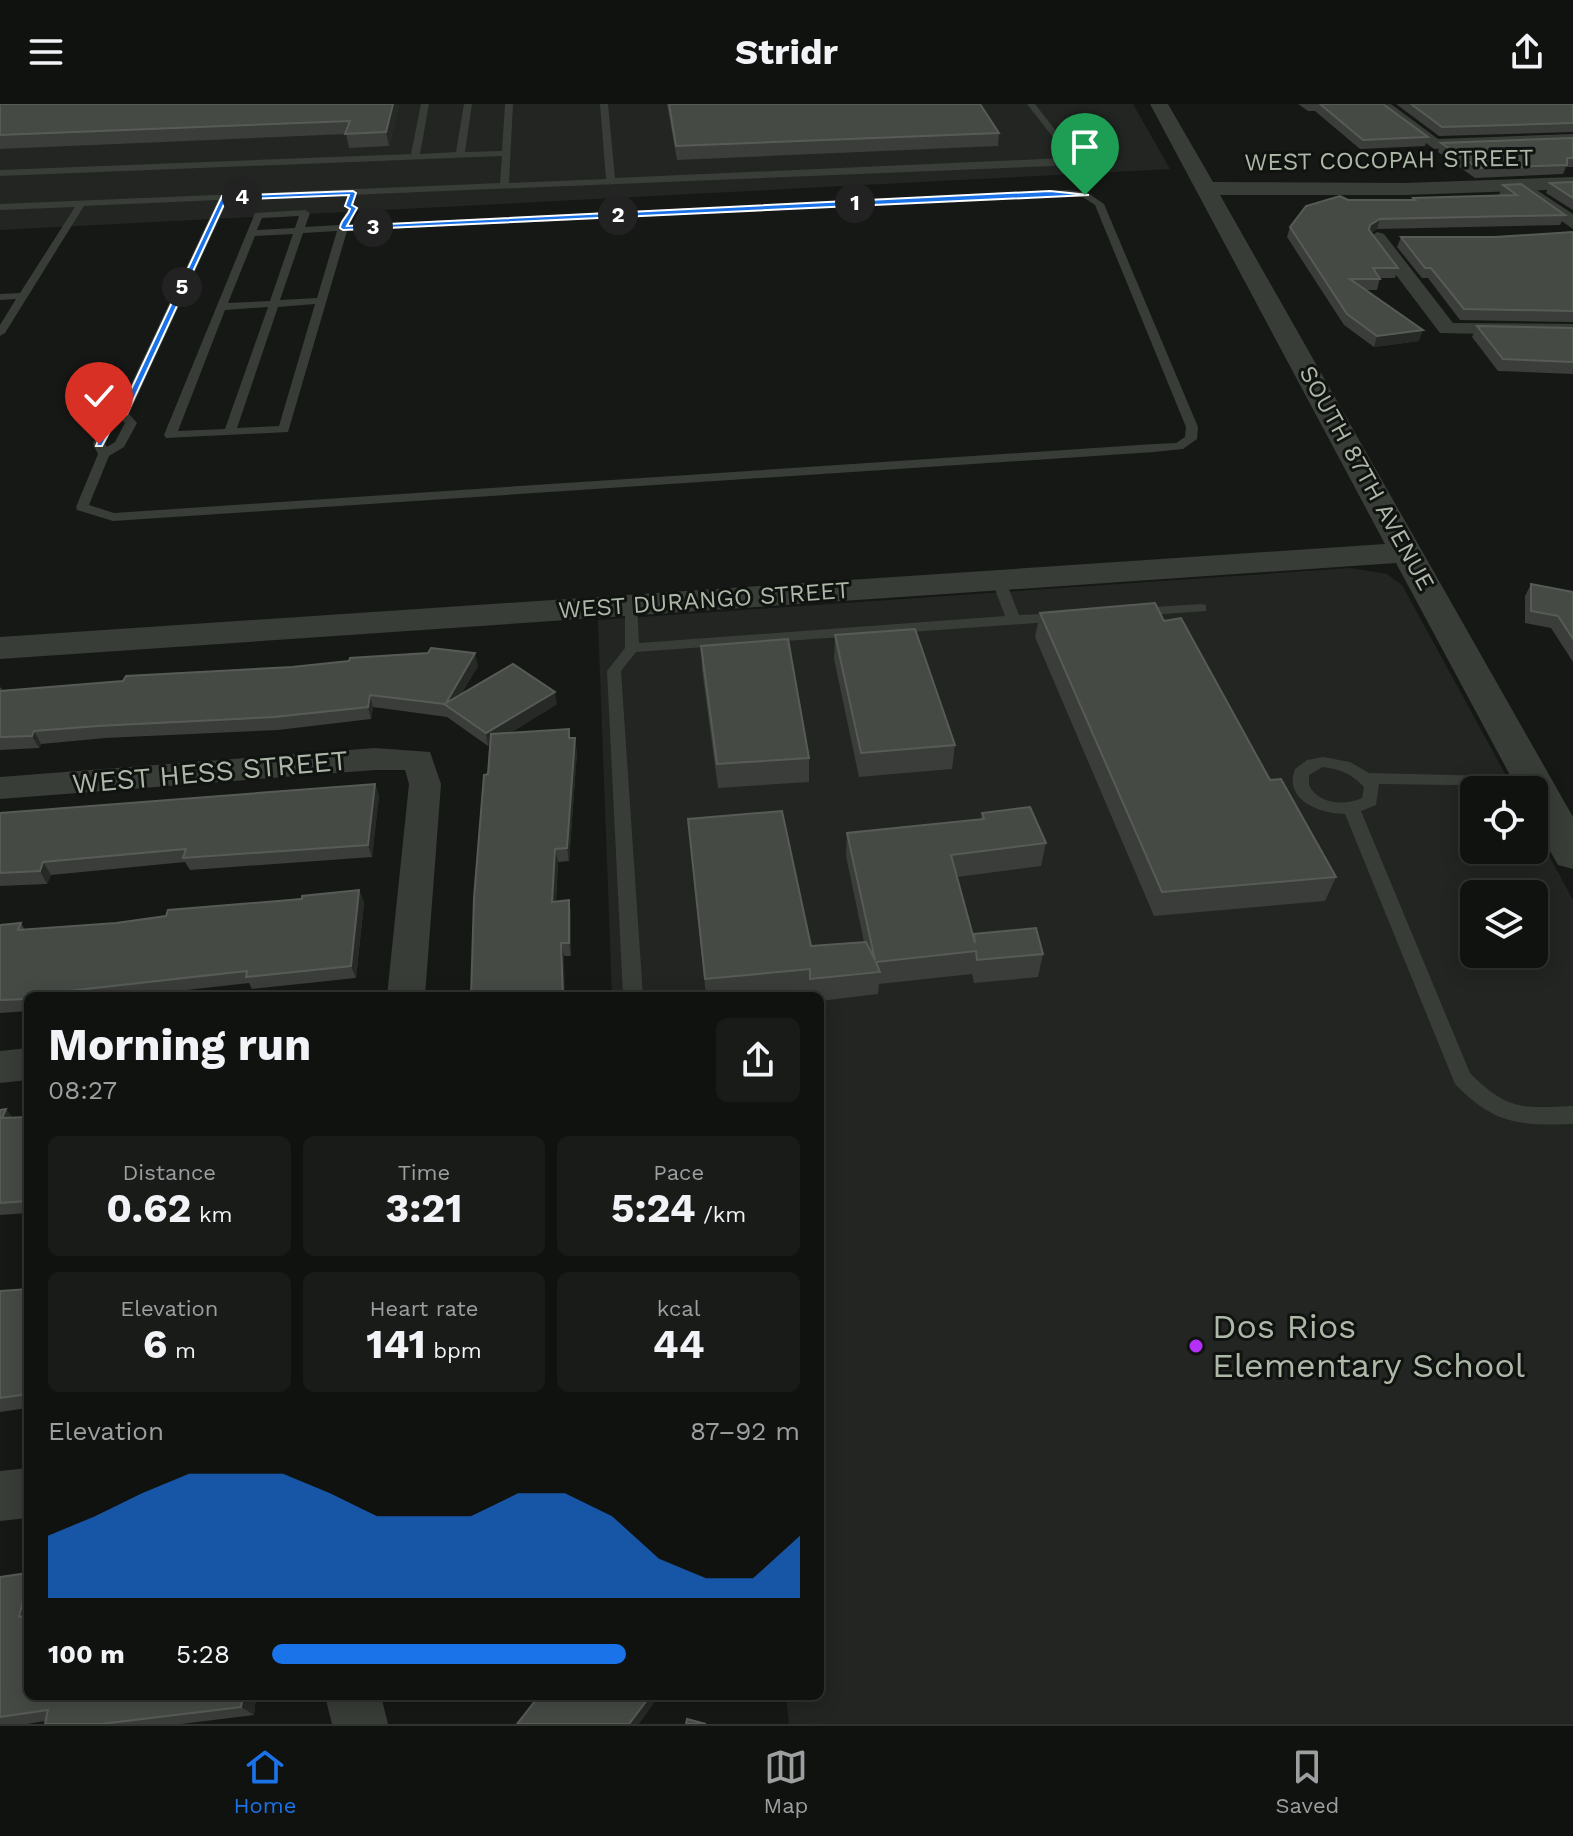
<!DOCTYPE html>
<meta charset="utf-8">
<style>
:root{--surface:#101210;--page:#191b19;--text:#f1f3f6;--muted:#9c9e9f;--line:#303230;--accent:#1a73e8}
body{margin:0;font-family:"Work Sans",sans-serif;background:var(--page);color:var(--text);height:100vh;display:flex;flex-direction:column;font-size:30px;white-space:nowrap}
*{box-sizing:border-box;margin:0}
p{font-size:26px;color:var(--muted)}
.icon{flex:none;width:44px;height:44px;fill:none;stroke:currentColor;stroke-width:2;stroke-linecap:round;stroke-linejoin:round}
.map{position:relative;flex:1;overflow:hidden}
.side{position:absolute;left:24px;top:888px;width:800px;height:708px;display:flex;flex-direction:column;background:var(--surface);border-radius:12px;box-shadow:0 4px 20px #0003,0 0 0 2px var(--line)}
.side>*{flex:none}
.tools{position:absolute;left:1460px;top:672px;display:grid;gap:16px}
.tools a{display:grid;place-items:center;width:88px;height:88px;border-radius:12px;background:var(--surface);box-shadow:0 4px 20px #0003,0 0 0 2px var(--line);font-size:40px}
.pin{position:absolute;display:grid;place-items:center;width:68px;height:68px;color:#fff;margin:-82px -34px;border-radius:50% 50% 50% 0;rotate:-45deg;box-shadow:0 0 8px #0007}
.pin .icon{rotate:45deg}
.km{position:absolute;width:40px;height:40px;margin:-20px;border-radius:50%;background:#222;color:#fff;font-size:22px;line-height:40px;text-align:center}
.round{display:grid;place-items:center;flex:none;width:84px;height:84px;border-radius:12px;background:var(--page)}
.headline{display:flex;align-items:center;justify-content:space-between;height:136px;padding:0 24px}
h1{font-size:44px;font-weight:700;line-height:60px}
.stats{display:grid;grid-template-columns:repeat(3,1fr);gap:12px;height:136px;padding:8px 24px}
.stats div{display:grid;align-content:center;border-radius:12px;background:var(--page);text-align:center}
.stats b{font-size:40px;font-weight:700}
.stats small{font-size:22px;font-weight:400}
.stats p{font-size:22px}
.chart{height:224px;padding:16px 24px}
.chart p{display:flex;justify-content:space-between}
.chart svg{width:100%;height:144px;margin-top:8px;fill:var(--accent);opacity:.7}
ul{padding:0 24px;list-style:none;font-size:26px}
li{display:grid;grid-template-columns:128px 96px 1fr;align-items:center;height:60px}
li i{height:20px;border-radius:10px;background:var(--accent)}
header{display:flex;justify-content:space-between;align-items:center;height:104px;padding:0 24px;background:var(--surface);font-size:36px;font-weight:700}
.tab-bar{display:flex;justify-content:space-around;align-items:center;height:112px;border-top:2px solid var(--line);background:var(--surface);font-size:22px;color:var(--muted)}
.tab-bar a{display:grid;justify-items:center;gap:4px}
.tab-bar .active{color:var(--accent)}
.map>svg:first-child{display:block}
</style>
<header><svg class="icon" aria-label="menu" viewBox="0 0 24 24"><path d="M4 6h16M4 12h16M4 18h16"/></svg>Stridr<svg class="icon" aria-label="share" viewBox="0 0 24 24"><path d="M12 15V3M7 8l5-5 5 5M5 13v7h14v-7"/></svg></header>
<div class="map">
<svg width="1573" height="1620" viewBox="0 0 1573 1620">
<rect width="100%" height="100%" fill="#161816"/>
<!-- built -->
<path fill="#222522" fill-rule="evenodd" d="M 0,0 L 1133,0 L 1170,65 L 0,126 Z
M 1350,464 L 1387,470 L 1402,481 L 1514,686 L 1474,686 L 1474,746 L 1534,746 L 1534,724 L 1573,796 L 1573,1620 L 789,1620 L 786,1592 L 820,1592 L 820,892 L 612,892 L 598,516 ZM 1474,790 L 1534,790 L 1534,850 L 1474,850 Z"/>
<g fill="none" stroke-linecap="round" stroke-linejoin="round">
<!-- service -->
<path fill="#383d37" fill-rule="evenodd" d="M 421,0 L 429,0 L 420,50 L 456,48 L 464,0 L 472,0 L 465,48 L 502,47 L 505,0 L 513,0 L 509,79 L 606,75 L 600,0 L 608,0 L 615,74 L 1064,54 L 1066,50 L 1027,0 L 1035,0 L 1074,50 L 1070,58 L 1052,62 L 228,96 L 129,310 L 137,319 L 124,343 L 109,352 L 89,401 L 114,409 L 1154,340 L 1176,339 L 1185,333 L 1186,323 L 1095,101 L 1083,93 L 1068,92 L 347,127 L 288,328 L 166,334 L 164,331 L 255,109 L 305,106 L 310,109 L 305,123 L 339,121 L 348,105 L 343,102 L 348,99 L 358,104 L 348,121 L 1068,86 L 1088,89 L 1104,100 L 1198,323 L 1197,335 L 1183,345 L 1154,348 L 113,417 L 77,406 L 76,403 L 98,350 L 93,340 L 104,318 L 118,308 L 218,96 L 84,102 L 5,229 L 0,232 L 0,221 L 16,195 L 0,196 L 0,190 L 20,189 L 75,103 L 0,106 L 0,100 L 500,79 L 502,52 L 0,72 L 0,66 L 411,50 ZM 299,112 L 295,124 L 257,126 L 262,114 ZM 337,127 L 317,194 L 280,196 L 303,129 ZM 293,130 L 270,197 L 228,199 L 255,132 ZM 315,200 L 279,322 L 237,324 L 278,203 ZM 268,203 L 225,325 L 178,327 L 225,206 ZM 122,316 L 125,319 L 115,338 L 107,343 L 105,340 L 113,323 Z
M 998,471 L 1005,475 L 1019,511 L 1064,509 L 1071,513 L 1064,517 L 636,548 L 621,567 L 643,892 L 623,892 L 607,567 L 625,544 L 625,498 L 630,497 L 637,501 L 639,539 L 1005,512 L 991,475 Z
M 1201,500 L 1206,501 L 1206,507 L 1137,512 L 1130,508 L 1137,504 Z
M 1323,653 L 1350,658 L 1369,669 L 1539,673 L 1541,677 L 1539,681 L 1533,682 L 1379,680 L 1376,701 L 1361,707 L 1470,969 C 1508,1007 1522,1004 1573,1002 L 1573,1020 C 1519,1022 1494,1020 1455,980 L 1345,710 C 1320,710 1283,696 1295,665 L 1307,656 ZM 1323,663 C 1340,665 1352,670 1364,683 L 1362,694 C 1344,702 1318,700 1309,681 L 1309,671 Z"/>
<!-- minor -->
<path fill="#383d37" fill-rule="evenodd" d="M 1373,0 L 1391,0 L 1438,35 L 1573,30 L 1573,40 L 1434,45 Z
M 1526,79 L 1573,110 L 1573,125 L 1520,88 L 1517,84 L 1520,80 Z
M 1377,128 L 1384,130 L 1453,219 L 1573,220 L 1573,232 L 1440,229 L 1368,134 Z
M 375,644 L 430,648 L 441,680 L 425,892 L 387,892 L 409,680 L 405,666 L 375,666 L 0,695 L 0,673 Z
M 28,944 L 28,976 L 0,979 L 0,947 Z
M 28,1364 L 28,1414 L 0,1417 L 0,1367 Z
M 325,1592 L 381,1592 L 388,1620 L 332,1620 Z"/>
<!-- tertiary -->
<path fill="#383d37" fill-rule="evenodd" d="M 1150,0 L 1168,0 L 1213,78 L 1405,79 L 1573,73 L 1573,85 L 1405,91 L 1220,91 L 1573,713 L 1573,765 L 1558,761 C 1541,731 1534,721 1534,686 L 1518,686 L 1396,459 L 0,555 L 0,533 L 1385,440 Z"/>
</g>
<!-- wall -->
<path fill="#3a3d39" d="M 0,0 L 399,0 L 389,42 L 349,44 L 346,30 L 0,45 Z
M 667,0 L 980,0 L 999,29 L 998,42 L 677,56 Z
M 1298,0 L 1383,0 L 1428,33 L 1425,42 L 1360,45 L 1315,7 L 1308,7 Z
M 1396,0 L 1573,0 L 1573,28 L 1439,32 Z
M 1573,34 L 1573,63 L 1566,63 L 1563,70 L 1475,74 L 1438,48 L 1441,39 Z
M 1573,78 L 1573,106 L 1546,89 L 1550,79 Z
M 1503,81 L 1565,111 L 1560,121 L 1377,125 L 1371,129 L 1398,164 L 1395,174 L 1380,174 L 1377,186 L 1366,186 L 1419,237 L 1374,243 L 1344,221 L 1287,133 L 1290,123 L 1348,96 L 1412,96 L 1413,94 L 1500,91 L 1499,91 Z
M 1573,128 L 1573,218 L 1460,216 L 1428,174 L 1422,174 L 1397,143 L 1401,133 L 1495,133 Z
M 1477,222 L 1573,224 L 1573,270 L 1498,267 L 1472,233 Z
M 1531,480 L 1573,488 L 1573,558 L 1551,524 L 1525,519 L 1525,492 Z
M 1040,509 L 1164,517 L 1336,773 L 1325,797 L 1154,812 L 1035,533 Z
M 835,531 L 955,641 L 952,665 L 859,673 L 834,555 Z
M 701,542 L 809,654 L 809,678 L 718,684 L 702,566 Z
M 478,562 L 461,590 L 557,600 L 510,629 L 571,634 L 577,647 L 569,757 L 558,758 L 556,797 L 569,796 L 571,809 L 571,852 L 564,852 L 488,670 L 490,641 L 488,642 L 447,613 L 373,603 L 371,615 L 278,626 L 105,634 L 41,640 L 39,644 L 0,646 L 0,583 L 3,586 Z
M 375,680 L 379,692 L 372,753 L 190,766 L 185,758 L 51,771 L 47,780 L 0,782 L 0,709 Z
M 982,709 L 1046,739 L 1041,762 L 957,773 L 974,833 L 1043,850 L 1038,873 L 974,879 L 972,870 L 879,880 L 878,890 L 820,897 L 820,892 L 809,892 L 809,888 L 764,892 L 706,892 L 688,715 L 811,842 L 864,838 L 846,752 L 847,729 L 981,715 Z
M 359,786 L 364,799 L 356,874 L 252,885 L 249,879 L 134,892 L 28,892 L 28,907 L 0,909 L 0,821 L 21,819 L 25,826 L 116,819 Z
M 0,1006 L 12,1014 L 28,1013 L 28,1109 L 0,1111 Z
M 28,1185 L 28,1304 L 0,1308 L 0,1187 Z
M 0,1473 L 28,1592 L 256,1592 L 254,1611 L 181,1620 L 45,1620 L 45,1617 L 27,1620 L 0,1620 Z"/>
<!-- shaded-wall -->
<path fill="#262926" d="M 393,0 L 399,0 L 389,42 L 386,28 Z
M 1380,115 L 1377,125 L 1366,132 L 1370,121 Z
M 1423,226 L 1419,237 L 1374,243 L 1377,232 Z
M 475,549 L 478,562 L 452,606 L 446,599 Z
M 555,588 L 557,600 L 488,642 L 486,629 Z
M 370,591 L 373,603 L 371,615 L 368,603 Z
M 34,627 L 41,640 L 39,644 L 32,632 Z
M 575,634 L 577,647 L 569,757 L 567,744 Z
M 375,680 L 379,692 L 372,753 L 368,741 Z
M 555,745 L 558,758 L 555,811 L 552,798 Z
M 43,758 L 51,771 L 47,780 L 40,767 Z
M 359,786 L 364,799 L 356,874 L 351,862 Z
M 569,796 L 571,809 L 571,852 L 569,839 Z
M 561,839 L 564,852 L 565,892 L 563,892 Z
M 6,1005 L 16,1018 L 2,1014 Z
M 28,1477 L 28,1518 L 19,1513 Z
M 243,1592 L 256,1592 L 254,1611 L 241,1603 Z
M 650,1592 L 652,1592 L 654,1599 L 639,1620 L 629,1620 Z"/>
<!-- building -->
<path fill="#464a45" stroke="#565c55" stroke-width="2" d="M 0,0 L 393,0 L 386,28 L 345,30 L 350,17 L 0,31 Z
M 669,0 L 980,0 L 999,29 L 676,42 Z
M 1320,0 L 1383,0 L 1428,33 L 1363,36 Z
M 1411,0 L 1573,0 L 1573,19 L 1442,23 Z
M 1573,34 L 1573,54 L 1567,54 L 1567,61 L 1478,64 L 1441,39 Z
M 1573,78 L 1573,94 L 1550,79 Z
M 1521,80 L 1565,111 L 1380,115 L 1370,121 L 1369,126 L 1398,164 L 1373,164 L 1380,175 L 1350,175 L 1423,226 L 1377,232 L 1347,210 L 1290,123 L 1306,102 L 1340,92 L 1348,96 L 1415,96 L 1413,94 L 1517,91 L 1503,81 Z
M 1573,128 L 1573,207 L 1464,205 L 1431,164 L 1425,164 L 1401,133 L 1495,133 Z
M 1477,222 L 1573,224 L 1573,258 L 1503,255 Z
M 1531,480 L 1573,488 L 1573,535 L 1558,512 L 1531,507 Z
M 1155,499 L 1164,517 L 1181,514 L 1270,676 L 1281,675 L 1336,773 L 1162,788 L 1040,509 Z
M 915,525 L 955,641 L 861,649 L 835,531 Z
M 788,535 L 809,654 L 717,660 L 701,542 Z
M 431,544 L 475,549 L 446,599 L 513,560 L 555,588 L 486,629 L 444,600 L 370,591 L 368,603 L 274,613 L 98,622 L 34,627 L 32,632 L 0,633 L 0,587 L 123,577 L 126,572 L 292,563 L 349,557 L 350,554 L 428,549 Z
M 569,625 L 569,634 L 575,634 L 567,744 L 555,745 L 552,798 L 569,796 L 569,839 L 561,839 L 563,892 L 471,892 L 474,794 L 484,671 L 488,670 L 491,630 Z
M 375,680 L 368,741 L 183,754 L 186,745 L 43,758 L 40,767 L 0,769 L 0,709 Z
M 1030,703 L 1046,739 L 951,751 L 975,839 L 974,830 L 1036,824 L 1043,850 L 977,856 L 976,847 L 876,858 L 880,868 L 810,875 L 810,865 L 705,875 L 688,715 L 782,707 L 811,842 L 866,838 L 875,856 L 847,729 L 984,715 L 982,709 Z
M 359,786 L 351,862 L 246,873 L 247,867 L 59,888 L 58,892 L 28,892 L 28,895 L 0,896 L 0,821 L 21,819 L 18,826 L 116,819 L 166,812 L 168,806 L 302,795 L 302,792 Z
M 6,1005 L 2,1014 L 28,1013 L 28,1097 L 0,1099 L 0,1006 Z
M 28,1185 L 28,1290 L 0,1294 L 0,1187 Z
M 28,1469 L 28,1477 L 19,1513 L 28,1511 L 28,1592 L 243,1592 L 241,1603 L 101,1620 L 45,1620 L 48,1606 L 0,1613 L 0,1473 Z
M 539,1592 L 650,1592 L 629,1620 L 517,1620 Z
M 687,1615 L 706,1620 L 686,1620 Z"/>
<!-- route -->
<path fill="#1a73e8" stroke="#fff" stroke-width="2" d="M 353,87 L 356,89 L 352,101 L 357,104 L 347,122 L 1050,87 L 1089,91 L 343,126 L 340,124 C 341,115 348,113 350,105 L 345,102 L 349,91 L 226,96 L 127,310 L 112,323 L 102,342 L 96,342 L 105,319 L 120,309 L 222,92 Z"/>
<!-- markers -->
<circle fill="#b530f6" stroke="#111311" stroke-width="3" cx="1196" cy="1242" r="8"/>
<g text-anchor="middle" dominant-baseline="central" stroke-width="6" stroke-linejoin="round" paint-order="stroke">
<!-- far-street labels -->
<g font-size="24" fill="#adb8a8" stroke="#111311">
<text transform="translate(1389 56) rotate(-1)">WEST COCOPAH STREET</text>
<text transform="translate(1367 374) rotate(61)">SOUTH 87TH AVENUE</text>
<text transform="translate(704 496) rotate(-4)">WEST DURANGO STREET</text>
</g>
<!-- street labels -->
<g font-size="28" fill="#adb8a8" stroke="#111311">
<text transform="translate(210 668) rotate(-5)">WEST HESS STREET</text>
</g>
<!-- near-poi labels -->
<g font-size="34" fill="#adb8a8" stroke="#111311" text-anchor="start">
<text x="1212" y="1222">Dos Rios<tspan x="1212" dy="39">Elementary School</tspan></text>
</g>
</g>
</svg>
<div class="tools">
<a><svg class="icon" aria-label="locate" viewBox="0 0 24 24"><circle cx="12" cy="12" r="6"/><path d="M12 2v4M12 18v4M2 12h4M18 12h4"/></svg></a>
<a><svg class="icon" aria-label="layers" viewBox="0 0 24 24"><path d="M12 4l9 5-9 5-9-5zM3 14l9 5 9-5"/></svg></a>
</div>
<div class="pin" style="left:1085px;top:91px;background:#1e9e55"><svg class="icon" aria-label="arrive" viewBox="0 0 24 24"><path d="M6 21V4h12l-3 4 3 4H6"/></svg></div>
<div class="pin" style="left:99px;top:340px;background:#d93025"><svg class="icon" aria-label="check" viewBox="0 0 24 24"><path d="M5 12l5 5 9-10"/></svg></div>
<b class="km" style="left:855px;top:99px">1</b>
<b class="km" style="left:618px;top:111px">2</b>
<b class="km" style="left:373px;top:123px">3</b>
<b class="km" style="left:242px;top:93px">4</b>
<b class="km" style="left:182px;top:183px">5</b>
<section class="side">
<div class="headline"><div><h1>Morning run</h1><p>08:27</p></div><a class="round"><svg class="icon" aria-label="share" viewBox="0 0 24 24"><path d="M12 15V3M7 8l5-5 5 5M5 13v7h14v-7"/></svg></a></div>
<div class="stats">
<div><p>Distance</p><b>0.62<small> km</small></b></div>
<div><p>Time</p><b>3:21</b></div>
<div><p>Pace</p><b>5:24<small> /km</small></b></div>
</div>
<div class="stats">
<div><p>Elevation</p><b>6<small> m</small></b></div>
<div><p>Heart rate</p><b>141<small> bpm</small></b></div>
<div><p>kcal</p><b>44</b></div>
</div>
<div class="chart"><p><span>Elevation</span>87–92 m</p>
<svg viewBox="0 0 160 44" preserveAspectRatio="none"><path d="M0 44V25L10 19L20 12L30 6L40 6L50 6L60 12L70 19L80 19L90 19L100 12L110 12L120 19L130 32L140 38L150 38L160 25V44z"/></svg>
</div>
<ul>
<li><b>100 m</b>5:28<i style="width:67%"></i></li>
</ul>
</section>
</div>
<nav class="tab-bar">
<a class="active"><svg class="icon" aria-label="home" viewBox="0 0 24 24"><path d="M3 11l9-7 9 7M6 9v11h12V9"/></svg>Home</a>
<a><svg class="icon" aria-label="map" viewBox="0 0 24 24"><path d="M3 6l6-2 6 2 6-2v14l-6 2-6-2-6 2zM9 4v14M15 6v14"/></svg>Map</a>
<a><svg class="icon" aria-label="saved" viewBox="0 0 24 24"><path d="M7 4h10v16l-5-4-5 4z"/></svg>Saved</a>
</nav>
